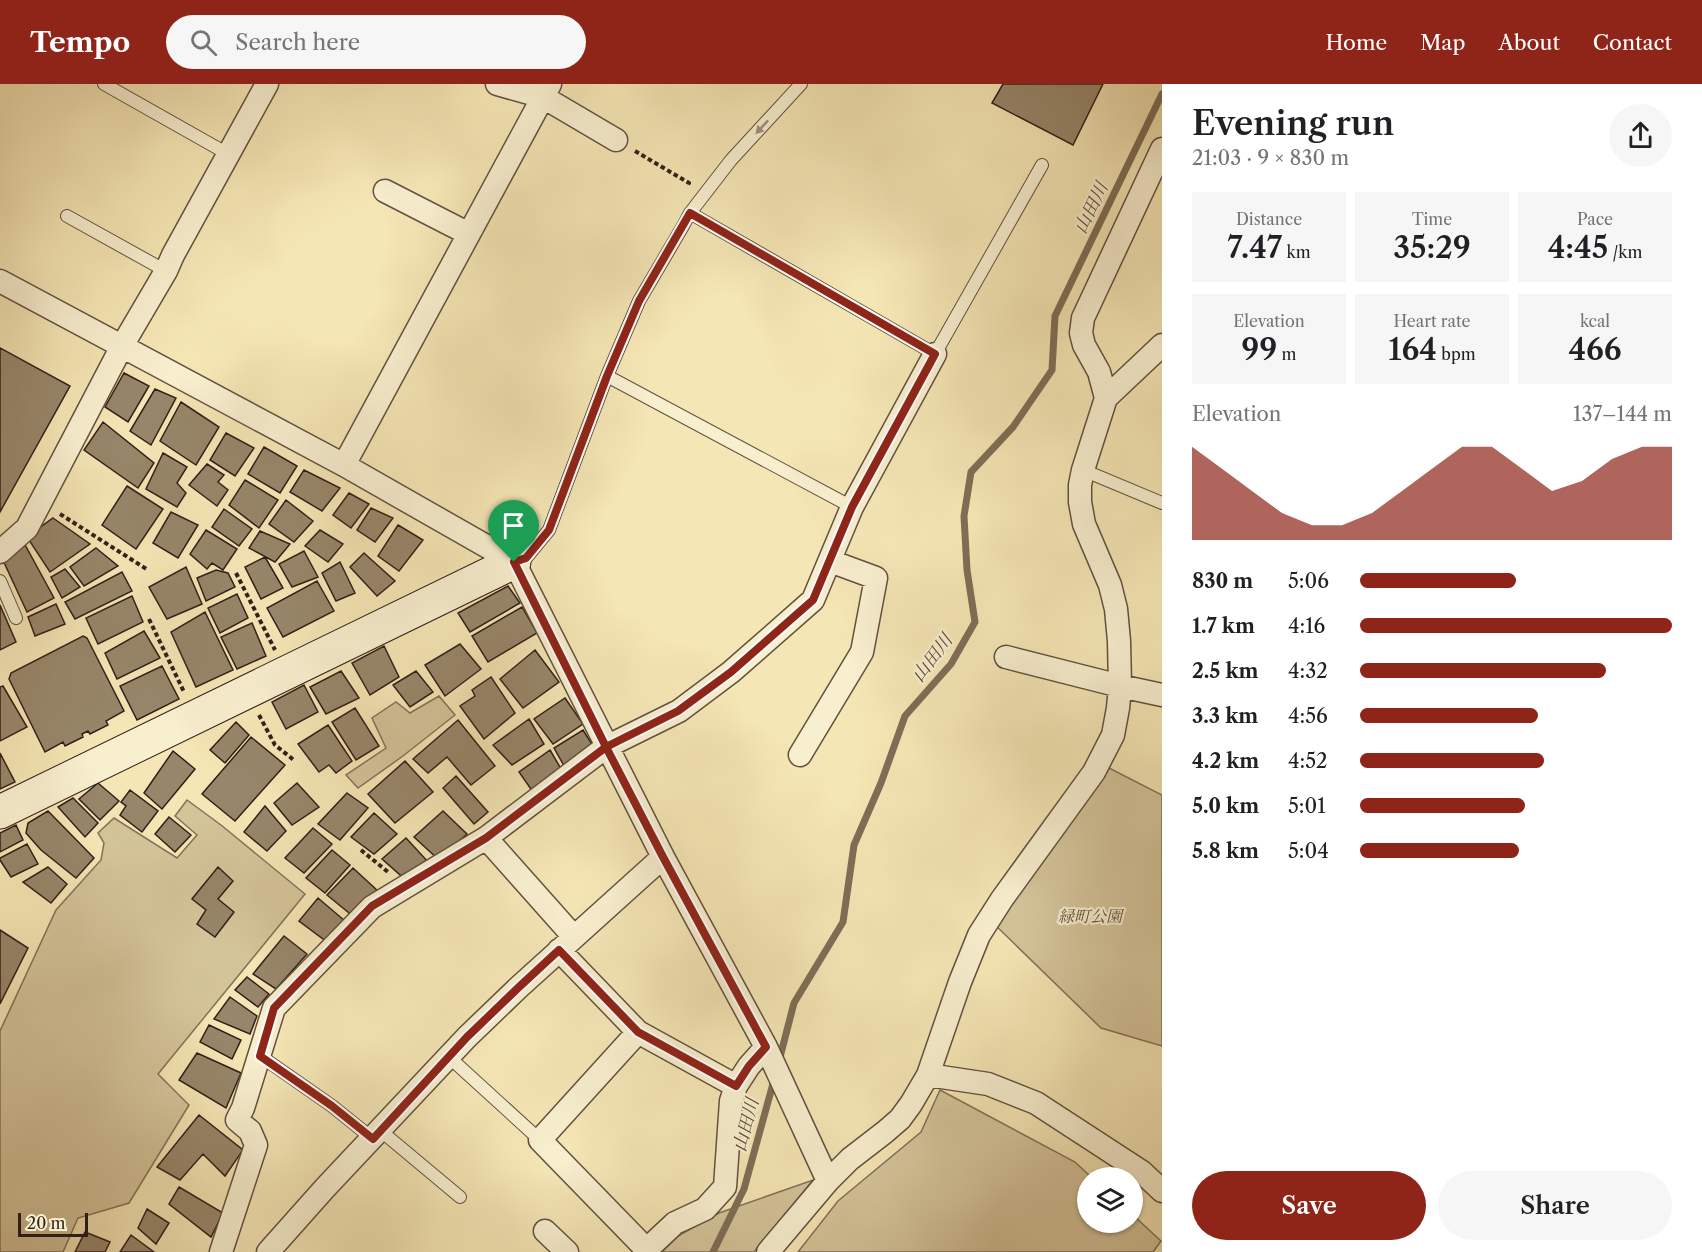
<!DOCTYPE html>
<meta charset="utf-8">
<style>
:root{--surface:#fff;--page:#f6f6f6;--text:#202124;--muted:#757577;--accent:#8f2418}
body{margin:0;font-family:"Libre Caslon Text","Noto Serif JP",serif;background:var(--page);color:var(--text);height:100vh;display:flex;flex-direction:column;font-size:22px;white-space:nowrap}
*{box-sizing:border-box;margin:0}
p{font-size:20px;color:var(--muted)}
.icon{flex:none;width:33px;height:33px;fill:none;stroke:currentColor;stroke-width:2;stroke-linecap:round;stroke-linejoin:round}
.map{position:relative;flex:1;overflow:hidden}
.sheet{display:flex;flex-direction:column;background:var(--surface);width:540px}
.sheet>*{flex:none}
.fabs{position:absolute;left:1077px;top:1083px;display:grid;gap:12px}
.fabs a{display:grid;place-items:center;width:66px;height:66px;border-radius:50%;background:var(--surface);box-shadow:0 2px 4px #0004;font-size:30px}
.scale{position:absolute;left:18px;bottom:15px;width:70px;box-sizing:border-box;padding-left:6px;border:3px solid #311f18;border-top:0;font-size:16px;line-height:21px;white-space:nowrap;color:#311f18;-webkit-text-stroke:4px #f8efcf;paint-order:stroke}
.pin{position:absolute;display:grid;place-items:center;width:51px;height:51px;color:#fff;margin:-62px -26px;border-radius:50% 50% 50% 0;rotate:-45deg;box-shadow:0 0 6px #0007}
.pin .icon{rotate:45deg}
.round{display:grid;place-items:center;flex:none;width:63px;height:63px;border-radius:32px;background:var(--page)}
.overview{display:flex;align-items:center;justify-content:space-between;height:102px;padding:0 30px}
h1{font-size:33px;font-weight:600;line-height:45px}
.figures{display:grid;grid-template-columns:repeat(3,1fr);gap:9px;height:102px;padding:6px 30px}
.figures div{display:grid;align-content:center;border-radius:0px;background:var(--page);text-align:center}
.figures b{font-size:30px;font-weight:600}
.figures small{font-size:16px;font-weight:400}
.figures p{font-size:16px}
.chart{height:168px;padding:12px 30px}
.chart p{display:flex;justify-content:space-between}
.chart svg{width:100%;height:108px;margin-top:6px;fill:var(--accent);opacity:.7}
.button{display:flex;gap:12px;margin-top:auto;padding:12px 30px}
.button a{flex:1;height:69px;border-radius:36px;background:var(--accent);color:#fff;font-size:24px;font-weight:600;line-height:69px;text-align:center}
.button a+a{background:var(--page);color:var(--text)}
ul{padding:0 30px;list-style:none;font-size:20px}
li{display:grid;grid-template-columns:96px 72px 1fr;align-items:center;height:45px}
li i{height:15px;border-radius:8px;background:var(--accent)}
header{display:flex;align-items:center;gap:36px;box-sizing:border-box;height:84px;padding:0 30px;background:var(--accent);color:#fff}
header strong{font-size:28px}
nav{display:flex;gap:33px;margin-inline-start:auto;font-size:21px}
.search{width:420px;height:54px;background:var(--page);display:flex;align-items:center;gap:15px;box-sizing:border-box;padding:0 21px;border-radius:33px;color:var(--muted);font-size:22px}
main{display:flex;flex:1;min-height:0}
.map>svg:first-child{display:block}
</style>
<header>
<strong>Tempo</strong>
<div class="search"><svg class="icon" aria-label="search" viewBox="0 0 24 24"><circle cx="10" cy="10" r="6"/><path d="M15 15l6 6"/></svg>Search here</div>
<nav><a>Home</a><a>Map</a><a>About</a><a>Contact</a></nav>
</header>
<main>
<div class="map">
<svg width="1162" height="1168" viewBox="0 0 1162 1168">
<rect width="100%" height="100%" fill="#f5e6b5"/>
<filter id="stains"><feTurbulence type="fractalNoise" baseFrequency=".00333" numOctaves="4"/><feColorMatrix values="0 0 0 0 .2 0 0 0 0 .09 0 0 0 0 .02 0 0 0 .5 -.17"/></filter>
<radialGradient id="worn" r=".72"><stop offset=".6" stop-color="#630" stop-opacity="0"/><stop offset="1" stop-color="#630" stop-opacity=".3"/></radialGradient>
<!-- green -->
<path fill="#d4c49a" stroke="#827259" stroke-width="1.5" d="M 439,612 L 455,631 L 403,672 L 358,704 L 346,691 L 386,664 L 372,634 L 396,618 L 410,629 Z
M 1107,683 L 1162,711 L 1162,962 L 1101,944 L 994,840 Z
M 187,716 L 221,741 L 305,810 L 158,990 L 189,1021 L 129,1119 L 78,1134 L 63,1168 L 0,1168 L 0,947 L 56,826 L 101,776 L 104,759 L 98,749 L 114,734 L 177,774 L 197,751 L 175,732 Z
M 940,1006 L 1075,1078 L 1091,1093 L 1088,1094 L 1088,1138 L 1132,1138 L 1133,1131 L 1161,1157 L 1153,1168 L 798,1168 L 838,1117 L 921,1048 Z
M 813,1096 L 754,1168 L 662,1168 L 678,1152 L 719,1129 Z"/>
<g fill="none" stroke-linecap="round" stroke-linejoin="round">
<!-- stream -->
<path stroke="#7e6e56" stroke-width="7" d="M 779,977 L 794,919 L 843,838 L 854,761 L 881,699 L 905,632 L 951,580 L 975,538 L 967,486 L 964,432 L 971,388 L 1013,343 L 1052,286 L 1055,232 L 1162,10
M 713,1168 L 744,1105 L 774,996"/>
</g>
<!-- building -->
<path fill="#97866a" stroke="#311f18" stroke-width="1.5" d="M 1003,0 L 1103,0 L 1073,61 L 992,19 Z
M 0,264 L 70,302 L 0,428 Z
M 124,289 L 149,302 L 128,338 L 105,323 Z
M 155,305 L 176,314 L 151,361 L 130,347 Z
M 181,318 L 219,343 L 196,381 L 160,357 Z
M 103,338 L 154,379 L 138,404 L 84,366 Z
M 226,349 L 254,364 L 235,392 L 210,376 Z
M 264,363 L 297,382 L 280,409 L 248,390 Z
M 163,369 L 187,383 L 177,399 L 186,409 L 177,423 L 146,405 Z
M 207,380 L 224,391 L 218,398 L 228,406 L 217,422 L 189,401 Z
M 304,386 L 340,404 L 322,427 L 290,408 Z
M 245,396 L 278,416 L 259,444 L 229,421 Z
M 127,402 L 163,425 L 136,465 L 102,441 Z
M 349,409 L 369,420 L 351,444 L 333,431 Z
M 286,416 L 313,437 L 294,458 L 269,440 Z
M 371,424 L 393,434 L 375,458 L 357,446 Z
M 224,425 L 252,445 L 239,462 L 212,443 Z
M 171,428 L 198,441 L 178,474 L 153,459 Z
M 53,434 L 90,460 L 50,488 L 27,453 Z
M 398,441 L 423,456 L 399,487 L 378,472 Z
M 206,446 L 237,465 L 223,486 L 212,479 L 207,485 L 190,470 Z
M 320,446 L 343,460 L 328,478 L 305,462 Z
M 260,447 L 290,460 L 275,478 L 249,464 Z
M 23,457 L 54,514 L 27,528 L 1,472 Z
M 96,464 L 118,482 L 84,502 L 70,483 Z
M 304,467 L 318,493 L 292,503 L 279,480 Z
M 364,469 L 395,497 L 377,512 L 350,483 Z
M 265,473 L 283,504 L 261,515 L 245,483 Z
M 340,478 L 355,509 L 336,517 L 322,489 Z
M 186,483 L 202,520 L 167,535 L 149,503 Z
M 65,485 L 80,503 L 62,514 L 51,493 Z
M 216,486 L 228,489 L 235,503 L 206,517 L 197,494 Z
M 122,488 L 132,507 L 75,535 L 65,518 Z
M 317,497 L 334,527 L 283,553 L 267,524 Z
M 508,502 L 520,519 L 470,548 L 458,529 Z
M 237,510 L 248,534 L 220,549 L 208,524 Z
M 132,512 L 143,538 L 98,560 L 86,534 Z
M 56,520 L 65,540 L 35,552 L 28,533 Z
M 0,521 L 16,558 L 0,566 Z
M 522,523 L 537,549 L 488,578 L 472,552 Z
M 205,528 L 233,586 L 196,603 L 171,548 Z
M 252,539 L 266,572 L 237,585 L 221,553 Z
M 144,547 L 160,574 L 117,595 L 105,569 Z
M 83,552 L 87,554 L 124,627 L 106,637 L 108,641 L 90,650 L 88,647 L 82,650 L 83,653 L 65,662 L 63,658 L 45,668 L 9,595 L 11,589 Z
M 460,560 L 481,585 L 445,612 L 425,581 Z
M 384,562 L 399,593 L 370,611 L 352,579 Z
M 535,566 L 559,598 L 523,624 L 500,595 Z
M 162,582 L 179,615 L 137,636 L 120,602 Z
M 341,587 L 359,614 L 326,630 L 310,603 Z
M 416,587 L 433,608 L 410,623 L 393,601 Z
M 491,593 L 515,629 L 484,655 L 460,622 L 475,612 L 472,606 Z
M 304,601 L 318,628 L 286,645 L 272,618 Z
M 3,602 L 27,643 L 0,657 L 0,603 Z
M 565,614 L 583,640 L 553,660 L 534,635 Z
M 355,624 L 379,662 L 356,676 L 332,638 Z
M 529,635 L 544,660 L 512,681 L 493,661 Z
M 458,636 L 495,682 L 471,701 L 447,673 L 428,689 L 413,675 Z
M 236,638 L 249,651 L 225,679 L 210,666 Z
M 328,641 L 352,677 L 336,689 L 329,681 L 319,688 L 298,660 Z
M 583,646 L 595,665 L 567,687 L 554,664 Z
M 251,653 L 285,681 L 235,737 L 202,710 Z
M 550,666 L 564,690 L 535,711 L 519,688 Z
M 173,667 L 195,685 L 162,725 L 144,709 Z
M 0,669 L 15,698 L 0,705 Z
M 405,677 L 433,708 L 395,739 L 368,710 Z
M 456,692 L 488,728 L 474,740 L 443,704 Z
M 98,699 L 119,717 L 100,736 L 79,715 Z
M 297,699 L 319,723 L 292,741 L 274,719 Z
M 130,706 L 158,727 L 142,748 L 120,731 L 126,722 L 121,718 Z
M 347,709 L 368,724 L 340,756 L 318,740 Z
M 73,714 L 98,739 L 85,753 L 58,723 Z
M 265,722 L 286,747 L 267,767 L 244,748 Z
M 48,727 L 94,774 L 76,794 L 41,766 L 26,749 L 28,739 Z
M 443,727 L 467,750 L 439,776 L 414,753 Z
M 374,729 L 397,750 L 374,770 L 351,753 Z
M 169,733 L 191,751 L 175,768 L 155,750 Z
M 16,741 L 23,756 L 0,768 L 0,749 Z
M 313,744 L 332,760 L 304,789 L 285,774 Z
M 406,754 L 431,781 L 407,797 L 382,775 Z
M 27,760 L 38,780 L 11,793 L 0,776 L 0,774 Z
M 332,766 L 350,781 L 325,809 L 306,794 Z
M 48,783 L 67,800 L 51,819 L 23,798 Z
M 218,783 L 233,797 L 218,815 L 234,828 L 215,853 L 197,840 L 206,826 L 192,815 Z
M 353,784 L 379,808 L 354,833 L 327,811 Z
M 318,814 L 345,837 L 327,858 L 299,837 Z
M 0,846 L 28,864 L 0,920 Z
M 284,852 L 307,870 L 276,905 L 253,890 Z
M 247,893 L 269,910 L 258,923 L 235,906 Z
M 230,913 L 257,932 L 250,950 L 214,935 Z
M 209,941 L 241,956 L 232,975 L 200,958 Z
M 197,969 L 241,989 L 226,1024 L 179,996 Z
M 199,1031 L 243,1066 L 225,1092 L 203,1070 L 180,1096 L 157,1083 Z
M 179,1103 L 223,1129 L 211,1153 L 169,1120 Z
M 147,1125 L 169,1139 L 156,1160 L 138,1144 Z
M 85,1148 L 110,1158 L 105,1168 L 75,1168 Z
M 131,1151 L 154,1168 L 120,1168 Z"/>
<g fill="none" stroke-linecap="round" stroke-linejoin="round">
<defs>
<path id="lane" d="M 104,0 L 228,70
M 690,129 L 935,270 L 1042,81
M 67,132 L 166,187
M 607,292 L 852,423
M 1083,386 L 1162,419
M 515,478 L 526,474 L 549,446 L 607,292 L 639,217 L 683,142 L 690,129 L 731,76 L 801,0
M 0,497 L 16,534
M 259,971 L 332,1022 L 373,1055
M 449,973 L 540,1056
M 381,1047 L 460,1113"/>
<path id="street" d="M 497,0 L 543,13 L 616,56
M 385,107 L 469,150
M 0,197 L 344,381 L 514,478 L 663,773 L 766,963 L 828,1097
M 1106,314 L 1099,288 L 1084,261 L 1081,249 L 1083,234 L 1162,65
M 344,381 L 550,0
M 0,468 L 27,444 L 122,262 L 166,187 L 173,171 L 267,0
M 1006,573 L 1120,602 L 1162,611
M 800,671 L 862,568 L 876,494 L 830,477
M 574,853 L 486,754 L 606,663 L 679,627 L 731,588 L 813,516 L 852,423 L 935,270
M 559,866 L 638,948 L 736,1002
M 638,948 L 540,1056 L 647,1166
M 928,991 L 988,1000 L 1036,1019 L 1142,1088 L 1162,1107
M 545,1147 L 567,1168
M 221,1168 L 256,1061 L 250,1047 L 237,1036 L 243,1024 L 274,924 L 372,823 L 486,754
M 268,1168 L 325,1104 L 467,953 L 519,903 L 663,773
M 644,1168 L 675,1139 L 705,1125 L 725,1103 L 731,1017 L 736,1002 L 749,982 L 766,963
M 768,1168 L 828,1097 L 850,1075 L 885,1048 L 900,1035 L 911,1020 L 928,991 L 960,898 L 979,851 L 1002,815 L 1094,688 L 1113,651 L 1118,624 L 1120,602 L 1119,557 L 1116,525 L 1110,501 L 1084,440 L 1080,418 L 1080,401 L 1083,386 L 1106,314 L 1162,261"/>
<path id="secondary" d="M 0,728 L 514,478"/>
</defs>
<!-- lane casing -->
<use href="#lane" stroke="#62513f" stroke-width="14"/>
<!-- street casing -->
<use href="#street" stroke="#62513f" stroke-width="25"/>
<!-- secondary casing -->
<use href="#secondary" stroke="#311f18" stroke-width="35"/>
<!-- path -->
<path stroke="#311f18" stroke-width="4" stroke-dasharray="4.5 3" stroke-linecap="butt" d="M 635,67 L 689,99 L 688,100
M 60,430 L 148,486
M 236,489 L 275,566
M 149,535 L 184,608
M 259,631 L 275,661 L 295,677
M 361,766 L 388,788"/>
<!-- lane -->
<use href="#lane" stroke="#f8efcf" stroke-width="12"/>
<!-- street -->
<use href="#street" stroke="#f8efcf" stroke-width="22"/>
<!-- secondary -->
<use href="#secondary" stroke="#f8efcf" stroke-width="33"/>
</g>
<!-- one-way arrows -->
<defs><path id="oneway-solid" d="M-6-.8H1V-3.2L6.5 0L1 3.2V.8H-6Z" transform="scale(1.5)"/></defs>
<use fill="#9e917d" href="#oneway-solid" transform="translate(762 43) rotate(133)"/>
<g fill="none" stroke-linecap="round" stroke-linejoin="round">
<defs>
<path id="route" d="M 514,478 L 606,663 L 486,754 L 372,822 L 274,924 L 260,972 L 332,1022 L 373,1055 L 467,953 L 519,903 L 559,866 L 638,948 L 736,1002 L 749,982 L 766,963 L 663,773 L 606,663 L 678,627 L 731,588 L 813,516 L 852,423 L 935,270 L 690,129 L 639,217 L 607,292 L 549,446 L 526,474 L 514,478"/>
</defs>
<!-- route casing -->
<use href="#route" stroke="#fff" stroke-width="12"/>
<!-- route -->
<use href="#route" stroke="#8f2418" stroke-width="8"/>
</g>
<g text-anchor="middle" dominant-baseline="central" stroke-width="4.5" stroke-linejoin="round" paint-order="stroke">
<!-- park labels -->
<g font-size="16" font-style="italic" fill="#62513f" stroke="#f8efcf">
<text x="1090" y="832">緑町公園</text>
</g>
<!-- water labels -->
<g font-size="18" font-style="italic" fill="#5e4d3c" stroke="#f8efcf">
<text transform="translate(1091 124) rotate(-64)">山田川</text>
<text transform="translate(932 574) rotate(-53)">山田川</text>
<text transform="translate(746 1041) rotate(-75)">山田川</text>
</g>
</g>
<rect width="100%" height="100%" filter="url(#stains)"/>
<rect width="100%" height="100%" fill="url(#worn)"/>
</svg>
<div class="fabs">
<a><svg class="icon" aria-label="layers" viewBox="0 0 24 24"><path d="M12 4l9 5-9 5-9-5zM3 14l9 5 9-5"/></svg></a>
</div>
<div class="scale">20 m</div>
<div class="pin" style="left:514px;top:478px;background:#1e9e55"><svg class="icon" aria-label="arrive" viewBox="0 0 24 24"><path d="M6 21V4h12l-3 4 3 4H6"/></svg></div>
</div>
<section class="sheet">
<div class="overview"><div><h1>Evening run</h1><p>21:03 · 9 × 830 m</p></div><a class="round"><svg class="icon" aria-label="share" viewBox="0 0 24 24"><path d="M12 15V3M7 8l5-5 5 5M5 13v7h14v-7"/></svg></a></div>
<div class="figures">
<div><p>Distance</p><b>7.47<small> km</small></b></div>
<div><p>Time</p><b>35:29</b></div>
<div><p>Pace</p><b>4:45<small> /km</small></b></div>
</div>
<div class="figures">
<div><p>Elevation</p><b>99<small> m</small></b></div>
<div><p>Heart rate</p><b>164<small> bpm</small></b></div>
<div><p>kcal</p><b>466</b></div>
</div>
<div class="chart"><p><span>Elevation</span>137–144 m</p>
<svg viewBox="0 0 160 44" preserveAspectRatio="none"><path d="M0 44V6L10 15L20 24L30 33L40 38L50 38L60 33L70 24L80 15L90 6L100 6L110 15L120 24L130 20L140 11L150 6L160 6V44z"/></svg>
</div>
<ul>
<li><b>830 m</b>5:06<i style="width:50%"></i></li>
<li><b>1.7 km</b>4:16<i style="width:100%"></i></li>
<li><b>2.5 km</b>4:32<i style="width:79%"></i></li>
<li><b>3.3 km</b>4:56<i style="width:57%"></i></li>
<li><b>4.2 km</b>4:52<i style="width:59%"></i></li>
<li><b>5.0 km</b>5:01<i style="width:53%"></i></li>
<li><b>5.8 km</b>5:04<i style="width:51%"></i></li>
</ul>
<div class="button"><a>Save</a><a>Share</a></div>
</section>
</main>
